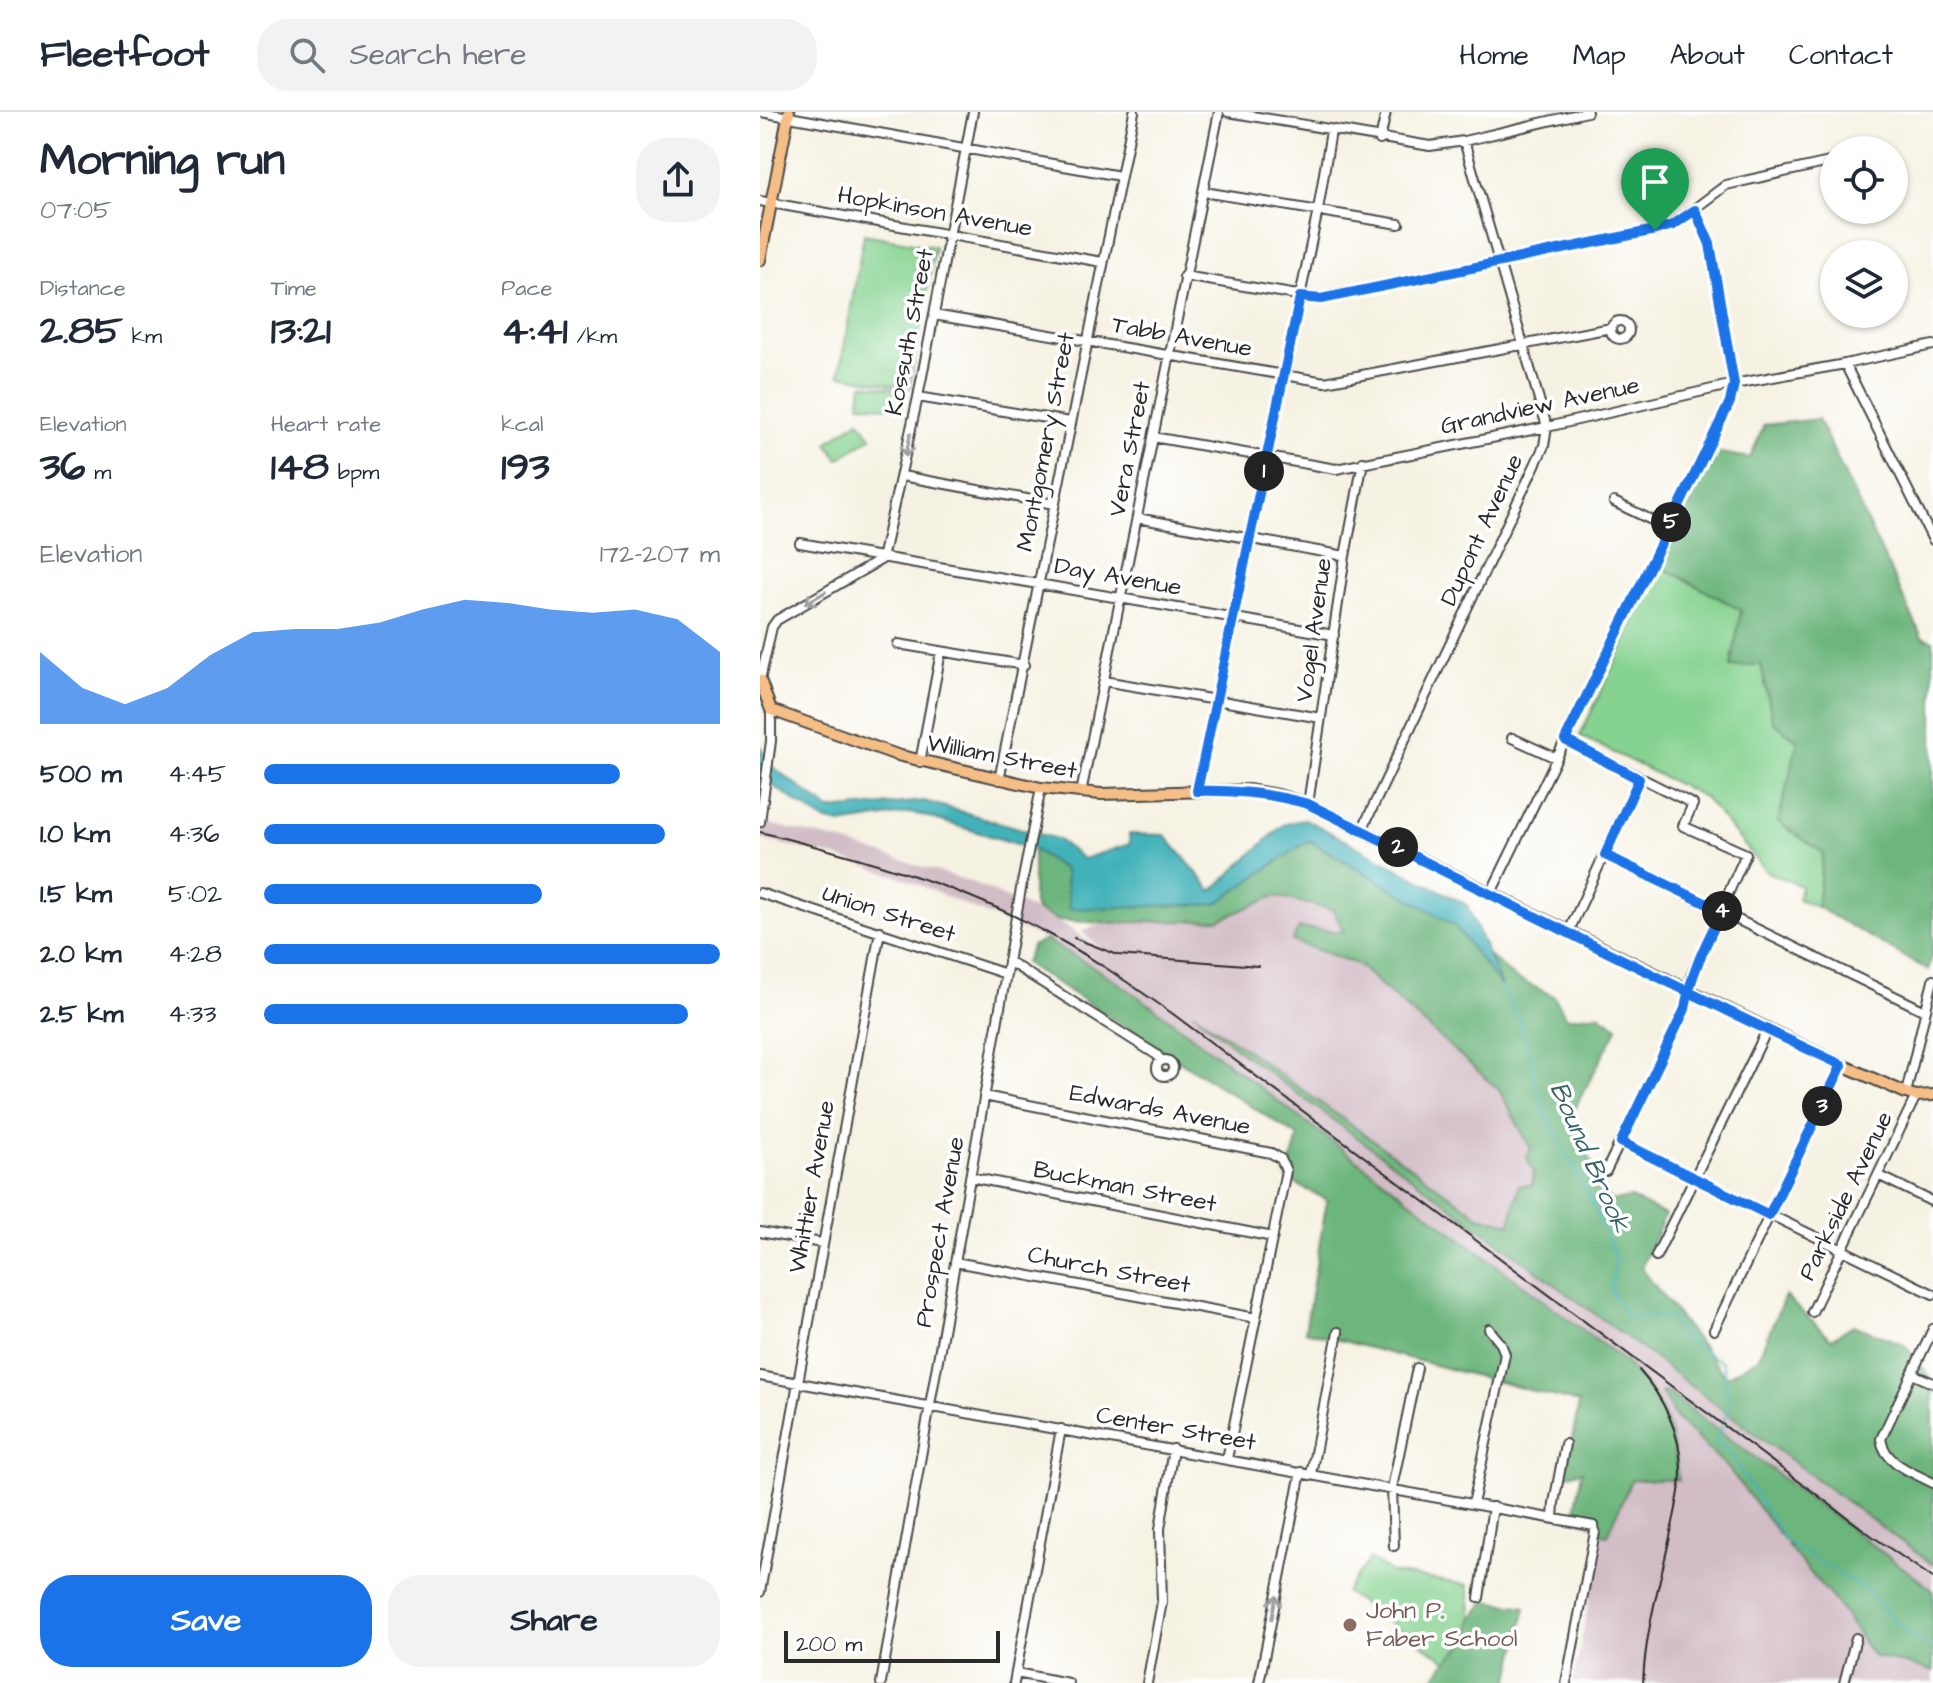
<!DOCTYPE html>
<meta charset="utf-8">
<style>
:root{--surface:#fff;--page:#f2f2f3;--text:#1f2937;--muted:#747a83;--line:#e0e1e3;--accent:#1a73e8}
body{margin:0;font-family:"Architects Daughter",sans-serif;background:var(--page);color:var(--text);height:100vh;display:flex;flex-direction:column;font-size:30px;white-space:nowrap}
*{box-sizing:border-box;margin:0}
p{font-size:26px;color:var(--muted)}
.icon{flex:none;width:44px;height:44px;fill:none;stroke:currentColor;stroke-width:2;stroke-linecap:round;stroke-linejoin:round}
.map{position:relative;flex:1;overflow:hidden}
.side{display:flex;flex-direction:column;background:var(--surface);width:760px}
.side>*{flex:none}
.tools{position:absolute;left:1060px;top:24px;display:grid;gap:16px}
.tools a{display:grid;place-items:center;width:88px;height:88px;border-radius:50%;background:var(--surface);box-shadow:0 2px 6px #0004;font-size:40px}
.scale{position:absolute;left:24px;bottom:20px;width:216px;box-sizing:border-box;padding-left:8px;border:4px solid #2b2b2b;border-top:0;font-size:22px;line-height:28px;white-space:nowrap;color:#2b2b2b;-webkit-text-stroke:6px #fff;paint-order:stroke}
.pin{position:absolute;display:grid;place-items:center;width:68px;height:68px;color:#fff;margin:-82px -34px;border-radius:50% 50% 50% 0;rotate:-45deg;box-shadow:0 0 8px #0007}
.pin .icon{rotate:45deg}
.km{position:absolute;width:40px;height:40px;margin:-20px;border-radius:50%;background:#222;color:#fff;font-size:22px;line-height:40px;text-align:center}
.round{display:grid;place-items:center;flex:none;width:84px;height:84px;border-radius:32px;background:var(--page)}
.head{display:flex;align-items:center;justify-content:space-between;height:136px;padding:0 40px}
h1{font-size:44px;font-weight:700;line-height:60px}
.figures{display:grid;grid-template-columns:repeat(3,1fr);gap:12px;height:136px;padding:8px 40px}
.figures div{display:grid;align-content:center}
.figures b{font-size:40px;font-weight:700}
.figures small{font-size:22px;font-weight:400}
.figures p{font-size:22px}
.chart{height:224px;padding:16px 40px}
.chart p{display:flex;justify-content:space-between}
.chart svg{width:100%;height:144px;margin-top:8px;fill:var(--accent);opacity:.7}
.primary-button{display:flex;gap:16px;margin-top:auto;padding:16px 40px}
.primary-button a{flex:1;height:92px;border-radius:32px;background:var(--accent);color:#fff;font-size:32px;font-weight:700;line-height:92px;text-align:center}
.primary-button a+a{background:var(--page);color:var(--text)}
ul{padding:0 40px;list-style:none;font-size:26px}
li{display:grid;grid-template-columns:128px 96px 1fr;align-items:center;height:60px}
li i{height:20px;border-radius:10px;background:var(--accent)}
header{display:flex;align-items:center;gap:48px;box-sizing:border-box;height:112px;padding:0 40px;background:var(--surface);border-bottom:2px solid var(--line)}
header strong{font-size:38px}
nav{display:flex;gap:44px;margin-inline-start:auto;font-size:28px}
.search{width:560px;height:72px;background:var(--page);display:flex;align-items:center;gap:20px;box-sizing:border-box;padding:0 28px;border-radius:32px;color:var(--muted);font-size:30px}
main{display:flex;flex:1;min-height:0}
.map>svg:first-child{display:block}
</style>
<header>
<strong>Fleetfoot</strong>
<div class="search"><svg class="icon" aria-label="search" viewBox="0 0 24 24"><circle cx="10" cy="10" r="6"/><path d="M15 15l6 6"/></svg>Search here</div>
<nav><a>Home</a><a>Map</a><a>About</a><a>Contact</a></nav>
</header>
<main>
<section class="side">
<div class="head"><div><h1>Morning run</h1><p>07:05</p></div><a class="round"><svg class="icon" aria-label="share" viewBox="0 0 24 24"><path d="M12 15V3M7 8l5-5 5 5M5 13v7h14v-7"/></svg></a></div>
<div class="figures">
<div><p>Distance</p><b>2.85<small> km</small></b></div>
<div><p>Time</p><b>13:21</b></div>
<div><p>Pace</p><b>4:41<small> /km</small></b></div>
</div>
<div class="figures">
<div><p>Elevation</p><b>36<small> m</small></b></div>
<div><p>Heart rate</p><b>148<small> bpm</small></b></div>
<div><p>kcal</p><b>193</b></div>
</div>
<div class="chart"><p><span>Elevation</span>172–207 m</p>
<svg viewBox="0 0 160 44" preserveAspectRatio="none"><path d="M0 44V22L10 33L20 38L30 33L40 23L50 16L60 15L70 15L80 13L90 9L100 6L110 7L120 9L130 10L140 9L150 12L160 22V44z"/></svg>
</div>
<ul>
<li><b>500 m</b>4:45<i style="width:78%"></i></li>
<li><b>1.0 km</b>4:36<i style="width:88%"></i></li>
<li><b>1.5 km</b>5:02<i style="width:61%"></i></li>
<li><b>2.0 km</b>4:28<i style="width:100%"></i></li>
<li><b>2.5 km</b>4:33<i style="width:93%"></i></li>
</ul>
<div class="primary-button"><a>Save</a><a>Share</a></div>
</section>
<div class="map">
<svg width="1173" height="1571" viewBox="0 0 1173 1571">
<rect width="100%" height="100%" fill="#fff"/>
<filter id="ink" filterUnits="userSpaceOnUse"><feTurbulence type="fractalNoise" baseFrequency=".0125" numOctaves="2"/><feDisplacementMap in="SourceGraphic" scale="16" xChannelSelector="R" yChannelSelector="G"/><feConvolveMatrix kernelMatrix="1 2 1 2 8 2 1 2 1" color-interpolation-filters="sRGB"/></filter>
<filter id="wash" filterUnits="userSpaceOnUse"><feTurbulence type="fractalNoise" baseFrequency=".006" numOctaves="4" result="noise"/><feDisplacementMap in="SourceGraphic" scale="32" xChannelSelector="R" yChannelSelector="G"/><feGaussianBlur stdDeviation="1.8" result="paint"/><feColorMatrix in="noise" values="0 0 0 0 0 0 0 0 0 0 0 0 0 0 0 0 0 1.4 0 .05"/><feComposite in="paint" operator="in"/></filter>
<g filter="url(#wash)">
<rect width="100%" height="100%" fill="#f6f2e3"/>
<!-- industrial -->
<path fill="#d2bdc6" d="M 0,710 L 77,728 L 214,771 L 297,808 L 344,840 L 321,819 L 343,811 L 459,808 L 515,784 L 573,798 L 585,821 L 539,816 L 532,829 L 596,852 L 739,978 L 772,1037 L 766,1044 L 774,1060 L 772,1073 L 759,1074 L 750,1113 L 719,1104 L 446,909 L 883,1240 L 1173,1453 L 1173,1478 L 908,1281 L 914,1303 L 967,1355 L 1041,1450 L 1075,1489 L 1113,1544 L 1173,1559 L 1173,1571 L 813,1571 L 842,1422 L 849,1422 L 871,1367 L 918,1367 L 909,1312 L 883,1269 L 832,1224 L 347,863 L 286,828 L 146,767 L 73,744 L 0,727 Z"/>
<!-- green -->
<path fill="#86d391" stroke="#587f5e" stroke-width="2" d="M 104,122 L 175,135 L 150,276 L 79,263 Z
M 102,272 L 135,276 L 133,296 L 100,292 Z
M 99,308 L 111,325 L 79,347 L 67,331 Z
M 900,454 L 981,498 L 971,555 L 1001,552 L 1013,609 L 1038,629 L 1063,741 L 1057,795 L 1038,787 L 1041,774 L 1007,760 L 944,685 L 820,624 Z
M 610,1447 L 632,1461 L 708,1473 L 712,1507 L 706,1530 L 687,1549 L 585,1480 Z"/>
<!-- forest -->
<path fill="#6cb57b" stroke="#4c7053" stroke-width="2" d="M 1058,307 L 1162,525 L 1173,529 L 1173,838 L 1168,858 L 1057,795 L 1063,741 L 1018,710 L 1038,629 L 1013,610 L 1001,552 L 971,555 L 981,498 L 900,454 L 955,340 L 990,346 L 1004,313 Z
M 548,728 L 694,813 L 755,866 L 794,884 L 807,906 L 838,902 L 858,915 L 810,1005 L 850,1089 L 871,1086 L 905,1103 L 881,1156 L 966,1265 L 998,1246 L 1025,1184 L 1071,1227 L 1093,1213 L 1144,1232 L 1173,1269 L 1173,1453 C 942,1284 715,1110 483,942 L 433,900 L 719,1104 L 750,1112 L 759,1073 L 772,1073 L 774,1060 L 766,1044 L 771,1037 L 739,978 L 597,852 L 532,829 L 539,816 L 584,820 L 573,798 L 515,784 L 459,808 L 343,811 L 297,808 L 276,798 L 273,789 L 273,737 L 305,758 L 456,792 Z
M 286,828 L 347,863 L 393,895 L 864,1249 C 905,1291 911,1311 918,1368 L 871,1368 L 848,1423 L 842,1422 L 832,1412 L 814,1406 L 822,1359 L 805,1364 L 819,1291 L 545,1219 L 567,1088 L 527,1067 L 538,1024 L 265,851 L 272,834 Z
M 901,1280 L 908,1281 L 1173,1478 L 1173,1559 L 1113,1544 L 1075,1489 L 1041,1450 L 967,1355 L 915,1305 Z
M 726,1489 L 766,1495 L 749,1571 L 670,1571 L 687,1549 L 706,1530 L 712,1507 Z"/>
<!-- water -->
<path fill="#42b2b9" stroke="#366e72" stroke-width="2" d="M 0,633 L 9,652 L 70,698 L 164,689 L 297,727 L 323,747 L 370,732 L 369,722 L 405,723 L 452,779 L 523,713 L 545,707 L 707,793 L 742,876 L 694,813 L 549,728 L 456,792 L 309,797 L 305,758 L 273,737 L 165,704 L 151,701 L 80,712 L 64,708 L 13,674 L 0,655 Z"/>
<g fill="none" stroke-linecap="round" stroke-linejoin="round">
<!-- stream -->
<path stroke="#42b2b9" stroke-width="2" d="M 742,876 L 762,914 L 781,993 L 833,1093 L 856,1145 L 851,1178 L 864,1201 L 883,1206 L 906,1203 L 924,1226 L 963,1251 L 969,1292 L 957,1330 L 970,1342 L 1025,1429 L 1105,1477 L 1147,1521 L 1173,1536"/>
</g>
</g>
<g filter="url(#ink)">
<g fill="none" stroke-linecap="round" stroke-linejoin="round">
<defs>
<path id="minor" d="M 1,0 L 360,64
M 468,0 L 670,34 L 704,29 L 827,0
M 620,28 L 626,0
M 444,80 L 639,112
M 0,89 L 342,150
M 424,164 L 561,187 L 895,118 L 913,113 L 966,73 L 1074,49
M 174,203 L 565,270 L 851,216
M851 218a9 9 0 1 1 18 0a9 9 0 1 1-18 0Z
M 1085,252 L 1173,428
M 158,285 L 310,310
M 393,325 L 576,357 L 787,315 L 974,272 L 1085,252 L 1173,233
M 142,364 L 294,392
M 854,390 L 908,416
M 377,406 L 585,444
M 40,431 L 574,523
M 138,532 L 264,553
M 0,568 L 12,515 L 17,508 L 122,447 L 158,285 L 213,0
M 344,569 L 561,606
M 752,626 L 796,646
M 805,628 L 933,692 L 923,714 L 986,742 L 931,864 L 925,897 L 846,1059
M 160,650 L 181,540
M 239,668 L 374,0
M 437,679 L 558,98 L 571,19
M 321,681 L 459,0
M 548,692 L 585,444 L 603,350
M 0,710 L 11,629 L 11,598
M 602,718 L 784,334 L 787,315 L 704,29
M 845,743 L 1165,899
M 0,781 L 246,862
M 731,781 L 970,290 L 974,272 L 950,132 L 935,98
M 809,819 L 879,667
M 248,849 L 397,943 L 402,949
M397 956a8 8 0 1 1 16 0a8 8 0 1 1-16 0Z
M 1146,981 L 1173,868
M 224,984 L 511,1041 L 521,1047 L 526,1059 L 467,1347
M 861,1030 L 1173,1182
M 1118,1063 L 1173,1090
M 210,1065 L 513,1125
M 0,1120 L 62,1131
M 896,1144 L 1007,918
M 195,1150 L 496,1206
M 1052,1200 L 1156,984
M 1173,1217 L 1121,1327 C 1125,1352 1152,1360 1173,1371
M 954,1218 L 1082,953
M 1152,1262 L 1173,1271
M 0,1264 L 834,1414 L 835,1420 L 806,1571
M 551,1362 L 578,1220
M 713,1392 L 745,1242 L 741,1232 L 729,1217
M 793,1406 L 794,1391 L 805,1332
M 634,1434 L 632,1376 L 657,1256
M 0,1480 L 120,819
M 719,1486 L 733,1395
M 256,1561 L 308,1571
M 121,1571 L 262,771 L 281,676
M 254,1571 L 301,1317
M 387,1571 L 402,1490 L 400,1417 L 413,1337
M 499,1571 L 541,1360
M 1084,1571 L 1096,1526"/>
<path id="major" d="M 0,148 L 29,0
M 0,568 L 11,598 L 137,643 L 281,676 L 341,682 L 488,678 L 518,683 L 548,692 L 1082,953 L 1146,981 L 1156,984 L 1173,983"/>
</defs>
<!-- minor casing -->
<use href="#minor" stroke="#494947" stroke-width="12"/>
<!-- major casing -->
<use href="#major" stroke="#494947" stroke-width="14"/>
<!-- minor -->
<use href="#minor" stroke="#fff" stroke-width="8"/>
<!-- major -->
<use href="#major" stroke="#f6be87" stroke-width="10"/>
<!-- rail -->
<path stroke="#2b2b2b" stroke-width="2" d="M 0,720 C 95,744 191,770 278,816 C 326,841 369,871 413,902 L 1112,1424 L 1173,1466
M 314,826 L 358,843 L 498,854
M 879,1258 C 903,1285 921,1321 921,1358 C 921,1381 914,1403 910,1425 C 899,1474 885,1521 883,1571"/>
</g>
<!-- one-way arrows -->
<defs><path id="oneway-shaft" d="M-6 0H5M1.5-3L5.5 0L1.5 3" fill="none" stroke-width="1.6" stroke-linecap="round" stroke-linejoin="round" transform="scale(2)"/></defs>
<g stroke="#a0a0a0">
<use href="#oneway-shaft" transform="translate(148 333) rotate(102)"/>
<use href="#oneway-shaft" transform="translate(55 486) rotate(150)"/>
<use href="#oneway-shaft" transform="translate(514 1495) rotate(-79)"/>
</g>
</g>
<g fill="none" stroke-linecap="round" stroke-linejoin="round" filter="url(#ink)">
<defs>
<path id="route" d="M 895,118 L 561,187 L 540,185 L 437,679 C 476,678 510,681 548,692 C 726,779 902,870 1082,953 L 1009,1103 L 861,1030 L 925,897 C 931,860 946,832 962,799 L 845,743 L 879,667 L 805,628 L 970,290 L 974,272 L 950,132 L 935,98 L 913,113 L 895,118"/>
</defs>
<!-- route casing -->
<use href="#route" stroke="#fff" stroke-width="16"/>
<!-- route -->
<use href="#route" stroke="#1a73e8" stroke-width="10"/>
</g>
<!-- markers -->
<circle fill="#8d6e63" stroke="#fff" stroke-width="3" cx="590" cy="1513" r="8"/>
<g text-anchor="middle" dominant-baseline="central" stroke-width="7" stroke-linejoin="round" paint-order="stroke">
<!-- street labels -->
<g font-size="24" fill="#2b2b2b" stroke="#fff">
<text transform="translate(175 100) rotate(10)">Hopkinson Avenue</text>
<text transform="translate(150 220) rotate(-79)">Kossuth Street</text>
<text transform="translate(422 225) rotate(10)">Tabb Avenue</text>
<text transform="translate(780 294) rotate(-12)">Grandview Avenue</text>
<text transform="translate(286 330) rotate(-79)">Montgomery Street</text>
<text transform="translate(370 337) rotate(-79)">Vera Street</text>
<text transform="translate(722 418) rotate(-65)">Dupont Avenue</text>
<text transform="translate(358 465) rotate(10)">Day Avenue</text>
<text transform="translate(554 518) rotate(-82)">Vogel Avenue</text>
<text transform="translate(242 645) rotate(11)">William Street</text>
<text transform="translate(129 802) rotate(18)">Union Street</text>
<text transform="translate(400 998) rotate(11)">Edwards Avenue</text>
<text transform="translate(52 1075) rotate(-80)">Whittier Avenue</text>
<text transform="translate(365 1075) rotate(11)">Buckman Street</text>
<text transform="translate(1086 1084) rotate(-64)">Parkside Avenue</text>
<text transform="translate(180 1120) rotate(-80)">Prospect Avenue</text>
<text transform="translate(349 1158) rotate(11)">Church Street</text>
<text transform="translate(416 1317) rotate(10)">Center Street</text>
</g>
<!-- education labels -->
<g font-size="24" fill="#785e54" stroke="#fff" text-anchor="start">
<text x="606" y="1499">John P.<tspan x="606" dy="28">Faber School</tspan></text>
</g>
<!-- water labels -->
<g font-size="26" font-style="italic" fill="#346164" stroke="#fff">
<text transform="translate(830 1045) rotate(66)">Bound Brook</text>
</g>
</g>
</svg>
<div class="tools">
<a><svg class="icon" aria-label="locate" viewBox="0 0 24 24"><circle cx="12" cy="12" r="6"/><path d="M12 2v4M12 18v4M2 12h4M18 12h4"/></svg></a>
<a><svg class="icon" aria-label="layers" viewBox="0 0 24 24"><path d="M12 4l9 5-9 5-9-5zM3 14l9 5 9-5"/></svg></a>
</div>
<div class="scale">200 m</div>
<div class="pin" style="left:895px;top:118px;background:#1e9e55"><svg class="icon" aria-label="arrive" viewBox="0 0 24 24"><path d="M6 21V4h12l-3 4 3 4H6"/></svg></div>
<b class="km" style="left:504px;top:359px">1</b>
<b class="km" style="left:638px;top:735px">2</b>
<b class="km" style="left:1062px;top:994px">3</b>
<b class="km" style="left:962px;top:799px">4</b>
<b class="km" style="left:911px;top:410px">5</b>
</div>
</main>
